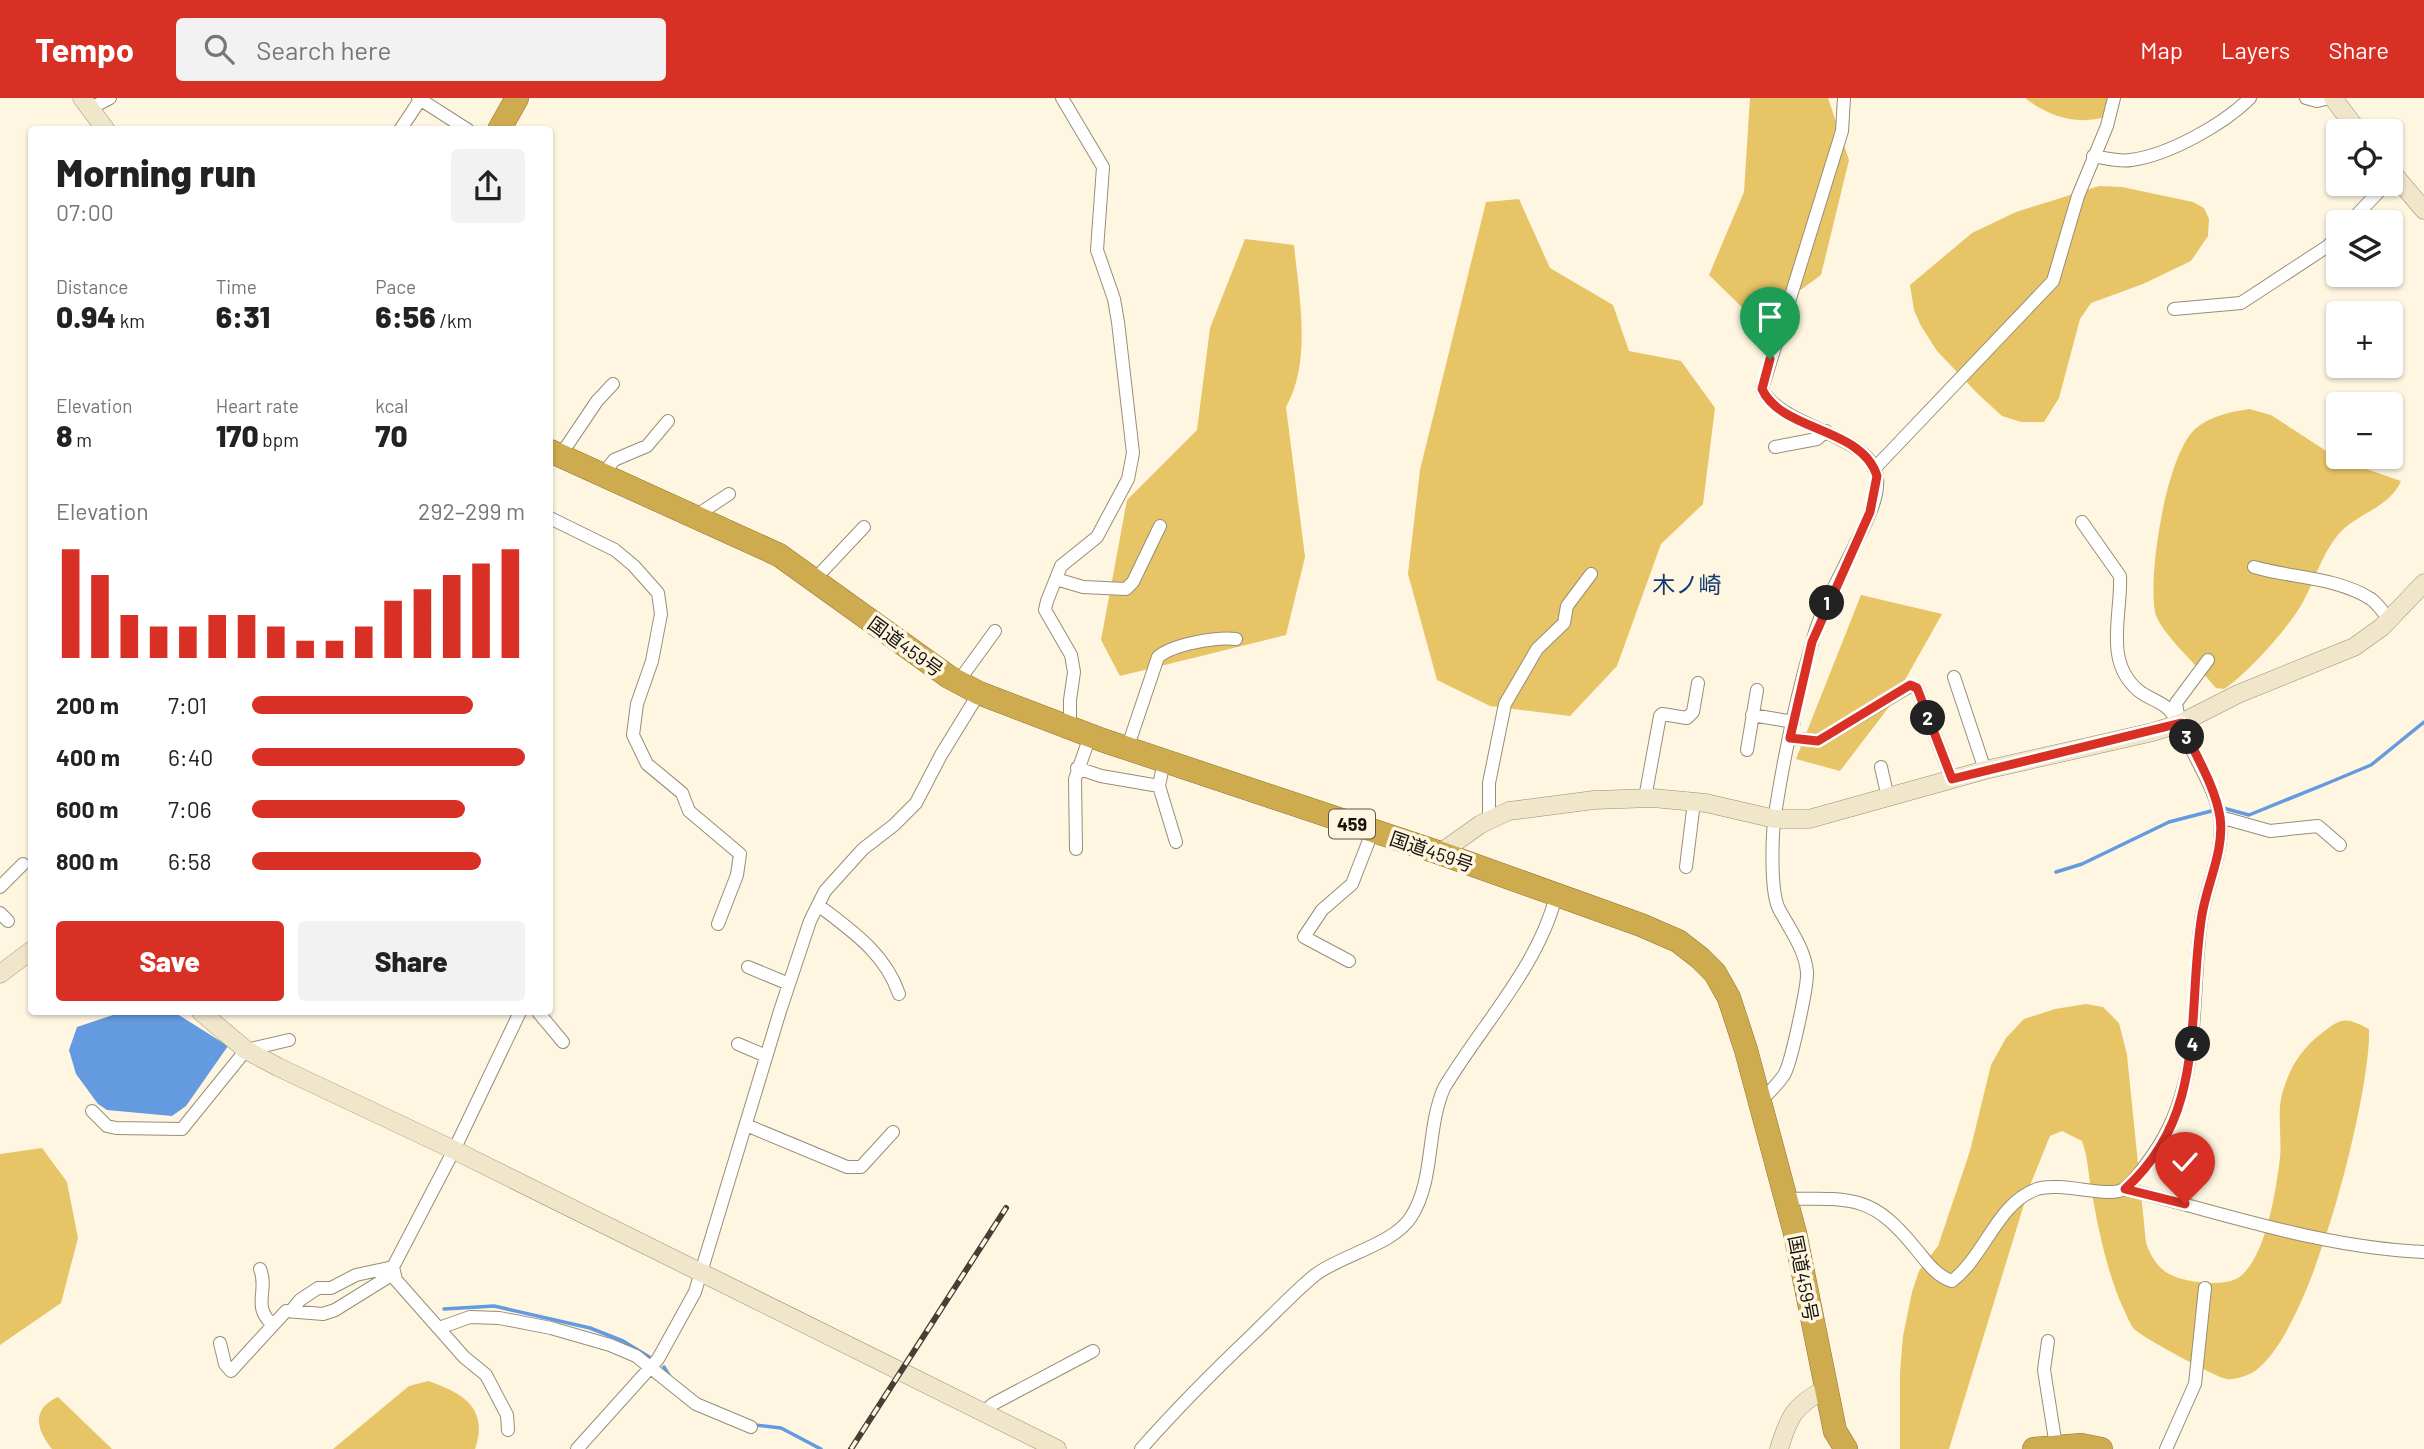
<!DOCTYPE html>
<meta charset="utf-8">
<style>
:root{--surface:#fff;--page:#f2f2f2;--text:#222;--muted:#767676;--accent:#d93025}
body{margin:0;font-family:Barlow,"Noto Sans JP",sans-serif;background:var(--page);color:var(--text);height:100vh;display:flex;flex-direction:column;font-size:26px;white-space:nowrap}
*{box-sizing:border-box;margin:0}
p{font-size:23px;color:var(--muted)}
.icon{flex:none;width:38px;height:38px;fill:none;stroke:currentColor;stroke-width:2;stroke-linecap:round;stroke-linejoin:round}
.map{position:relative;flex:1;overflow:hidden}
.side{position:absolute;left:28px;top:28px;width:525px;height:889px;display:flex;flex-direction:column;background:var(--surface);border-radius:7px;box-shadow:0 2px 5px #0004}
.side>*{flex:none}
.tools{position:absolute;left:2326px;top:21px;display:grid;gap:14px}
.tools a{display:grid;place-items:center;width:77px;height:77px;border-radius:7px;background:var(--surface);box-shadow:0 2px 5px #0004;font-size:35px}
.pin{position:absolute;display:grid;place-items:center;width:60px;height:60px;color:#fff;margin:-72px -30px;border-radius:50% 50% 50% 0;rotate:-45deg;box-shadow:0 0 7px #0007}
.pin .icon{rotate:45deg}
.km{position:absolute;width:35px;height:35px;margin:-18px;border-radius:50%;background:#222;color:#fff;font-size:19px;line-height:35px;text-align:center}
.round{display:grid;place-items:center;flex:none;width:74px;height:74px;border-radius:7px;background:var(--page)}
.head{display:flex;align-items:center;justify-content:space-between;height:119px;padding:0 28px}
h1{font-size:38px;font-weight:800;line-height:52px}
.stats{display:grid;grid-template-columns:repeat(3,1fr);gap:10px;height:119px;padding:7px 28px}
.stats div{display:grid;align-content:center}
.stats b{font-size:30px;font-weight:800}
.stats small{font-size:19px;font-weight:400}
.stats p{font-size:19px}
.chart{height:196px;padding:14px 28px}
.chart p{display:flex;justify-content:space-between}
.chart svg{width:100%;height:126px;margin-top:7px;stroke:var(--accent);stroke-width:6}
.primary-button{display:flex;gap:14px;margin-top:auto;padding:14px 28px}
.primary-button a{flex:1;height:80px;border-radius:7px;background:var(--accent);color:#fff;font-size:28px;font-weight:800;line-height:80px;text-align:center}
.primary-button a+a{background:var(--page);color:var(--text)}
ul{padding:0 28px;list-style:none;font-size:23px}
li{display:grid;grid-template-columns:112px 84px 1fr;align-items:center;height:52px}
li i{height:18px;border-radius:9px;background:var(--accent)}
header{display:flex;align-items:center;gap:42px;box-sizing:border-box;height:98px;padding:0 35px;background:var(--accent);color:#fff}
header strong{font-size:33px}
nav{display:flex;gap:38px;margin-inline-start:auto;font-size:24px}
.search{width:490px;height:63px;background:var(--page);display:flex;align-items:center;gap:18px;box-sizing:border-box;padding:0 24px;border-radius:7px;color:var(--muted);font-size:26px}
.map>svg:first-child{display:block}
</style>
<header>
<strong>Tempo</strong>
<div class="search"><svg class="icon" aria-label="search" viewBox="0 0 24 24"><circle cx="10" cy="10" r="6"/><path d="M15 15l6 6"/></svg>Search here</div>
<nav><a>Map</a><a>Layers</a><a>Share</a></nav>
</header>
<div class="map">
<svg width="2424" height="1351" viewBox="0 0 2424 1351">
<rect width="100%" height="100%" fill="#fef6e1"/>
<!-- forest -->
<path fill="#e7c466" d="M 1750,0 L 1828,0 L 1849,62 L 1821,177 L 1757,224 L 1709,177 L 1744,94 Z
M 2025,0 L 2117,0 L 2112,17 C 2080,28 2052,21 2025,0 Z
M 2099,88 L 2122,89 L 2193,104 L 2204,110 L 2209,121 L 2208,138 L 2191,163 L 2143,186 L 2091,205 L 2080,221 L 2059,300 L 2044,324 L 2021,324 L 2002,318 L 1978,296 L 1937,253 L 1921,228 L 1914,212 L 1910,187 L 1972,135 L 2016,114 Z
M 1519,101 L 1550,170 L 1613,207 L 1629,253 L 1681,263 L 1715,310 L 1703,406 L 1661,446 L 1617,568 L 1570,618 L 1490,608 L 1437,582 L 1408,476 L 1420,372 L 1486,104 Z
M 1245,141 L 1294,147 C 1299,198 1312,263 1286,309 L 1305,459 L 1286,537 L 1120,578 L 1101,542 L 1127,402 L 1197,332 L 1210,230 Z
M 2249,311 L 2271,317 L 2340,362 L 2401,383 C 2390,410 2354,416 2337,438 C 2320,459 2314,486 2300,509 C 2287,531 2245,578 2224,591 L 2216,590 C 2202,572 2159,534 2155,514 C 2148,475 2166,360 2194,332 C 2209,318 2230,314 2249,311 Z
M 1861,497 L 1942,516 L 1892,605 L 1840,673 L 1796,661 Z
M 2086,906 L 2103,909 L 2119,925 L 2127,957 L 2146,1145 C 2155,1169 2165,1178 2191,1183 C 2204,1185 2226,1187 2238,1180 C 2266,1161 2276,1092 2280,1060 C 2282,1040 2277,1016 2282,996 C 2290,969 2300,952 2322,935 C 2342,919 2346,919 2369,931 C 2372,993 2308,1255 2247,1277 C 2243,1279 2232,1282 2227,1281 C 2217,1280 2142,1239 2134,1231 C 2130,1226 2127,1218 2124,1212 C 2107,1175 2098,1130 2091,1090 C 2088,1074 2088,1059 2082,1043 L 2062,1033 L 2050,1038 L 2029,1090 L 1949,1351 L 1900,1351 L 1900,1274 L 1903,1238 L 1912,1194 L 1919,1173 L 1938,1148 L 1970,1053 L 1991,967 L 2006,940 L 2024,921 L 2055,911 Z
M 42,1050 L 67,1084 L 78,1140 L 61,1205 L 0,1247 L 0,1056 Z
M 428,1283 C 463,1295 489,1310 475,1351 L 333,1351 L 409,1288 Z
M 58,1299 L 112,1351 L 52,1351 C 36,1331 31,1311 58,1299 Z"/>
<!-- water -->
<path fill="#649ae0" d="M 122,914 L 174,914 L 228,948 L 186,1008 L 172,1018 L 107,1012 L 98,1006 L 76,976 L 69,952 L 77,929 Z"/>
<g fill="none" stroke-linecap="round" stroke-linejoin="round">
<!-- stream -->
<path stroke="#649ae0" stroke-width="3.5" d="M 2056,774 L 2082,766 L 2169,724 L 2223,710 L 2249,717 L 2328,685 L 2371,667 L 2424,624
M 444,1211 L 494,1208 L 590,1230 L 623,1243 L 651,1260
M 664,1269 L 670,1279
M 755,1327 L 781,1330 L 821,1351"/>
<defs>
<path id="street" d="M 418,0 L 468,32
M 1062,0 L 1103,69 L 1097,152 L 1114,201 L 1118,224 L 1133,355 L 1128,381 L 1097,439 L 1061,468 L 1047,503 L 1045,512 L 1071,557 L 1074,574 L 1070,602 L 1070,631
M 2306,0 L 2317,3 L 2330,0
M 91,10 L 110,0
M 400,32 L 420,2
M 2093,58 C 2106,60 2118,64 2131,62 C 2169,57 2224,26 2250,0
M 2350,124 L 2386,86
M 2174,211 L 2241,205 L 2328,148 L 2338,137
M 1775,349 L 1817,341 L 1826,333
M 560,358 L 597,303 L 613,286
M 1874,371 L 2053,183 L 2078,98 L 2107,28 L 2114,0
M 603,376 L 614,362 L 647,348 L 668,323
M 697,417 L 729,396
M 550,420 L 615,452 L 634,468 L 658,495 L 661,516 L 652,563 L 637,606 L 633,637 L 647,666 L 682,695 L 689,713 L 740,756 L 737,777 L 718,826
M 2082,424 L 2120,478 C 2122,516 2103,564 2139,593 C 2153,604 2169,604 2176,623
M 2254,469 C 2291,480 2337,479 2371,501 C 2378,506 2384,515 2389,522
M 1056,481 L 1083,489 L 1126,491 L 1133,484 L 1160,428
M 814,482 L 864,429
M 1954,579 L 1985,672
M 958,584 L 995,533
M 1752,617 L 1794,624
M 1790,640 L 1818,643 L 1910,588 L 1917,590 L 1952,681
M 1127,651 L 1158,559 C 1173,546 1216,539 1236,541
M 1747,652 L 1757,592
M 1164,663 L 1159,688 L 1176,744
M 1881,669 L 1888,700
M 1077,670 L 1101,678 L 1159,688
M 1645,700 L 1660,618 L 1662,616 L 1687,620 L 1693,614 L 1698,585
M 2220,719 L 2270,733 L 2318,728 L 2340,747
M 1489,722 L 1489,685 L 1505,606 L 1537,551 L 1564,525 L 1567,508 L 1591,476
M 1076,751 L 1075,681 L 1090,638
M 1686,769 L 1694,704
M 0,789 L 23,766
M 818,807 C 852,833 885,855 899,896
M 0,815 L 8,823
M 1349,863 L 1304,839 L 1322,812 L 1352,786 L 1373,732
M 748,869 L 789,886
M 538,914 L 563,944
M 738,946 L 766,958
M 1759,1004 C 1768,996 1777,987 1784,977 C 1791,966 1808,887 1807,874 C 1805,851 1789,830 1779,811 C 1770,794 1772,736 1775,716 C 1784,659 1796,600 1812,545 C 1820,513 1838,482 1852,453 C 1862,431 1880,403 1877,378 C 1871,337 1780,329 1762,291 L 1842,33 L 1844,0
M 92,1013 L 107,1028 L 116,1030 L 182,1031 L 246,952 L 289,942
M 746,1027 L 847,1069 L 861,1069 L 893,1034
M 2125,1091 C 2224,1115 2322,1150 2424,1154
M 1786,1101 C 1852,1100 1873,1097 1916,1151 C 1927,1164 1936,1178 1952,1183 C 1985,1158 1997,1105 2037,1091 C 2063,1083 2111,1102 2125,1090 C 2137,1081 2143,1070 2152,1058 C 2203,987 2190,905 2201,823 C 2205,789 2225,754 2220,719 C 2213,679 2181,646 2176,605 L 2208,562
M 260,1171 C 269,1193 251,1208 273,1227
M 291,1213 L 300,1202 L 318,1190 L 331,1190 L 356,1177 L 393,1169
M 439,1230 L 470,1219 L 499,1220 L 551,1230 L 610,1247 L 636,1258 L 696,1306 L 751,1329
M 2048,1243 L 2044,1272 L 2056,1348
M 220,1245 L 225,1266 L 231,1273 L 286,1213 L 323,1216 L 335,1212 L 393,1176
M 983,1315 L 993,1306 L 1093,1253
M 508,1332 L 507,1317 L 486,1277 L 464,1259 L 396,1182 L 393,1169 L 454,1052 L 520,914
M 577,1351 L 658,1261 L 695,1194 L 780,913 L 810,823 L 825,793 L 863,751 L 894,727 L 916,705 L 941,657 L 979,595
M 1141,1351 C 1177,1310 1214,1273 1253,1236 C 1274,1216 1293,1195 1315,1177 C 1341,1157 1393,1147 1411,1119 C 1435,1082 1426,1031 1444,990 C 1481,928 1538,869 1556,798
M 2166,1351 L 2195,1286 L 2205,1190"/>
<path id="secondary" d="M 82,0 L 106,32
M 2333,0 L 2358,33
M 2390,72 L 2424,112
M 1440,755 L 1481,726 L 1509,713 L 1594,702 L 1653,700 L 1706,705 L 1775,721 L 1809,721 L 1985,672 L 2153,634 L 2181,625 L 2238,596 L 2354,549 L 2382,529 L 2424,485
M 0,876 L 32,852
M 201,914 L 246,952 L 278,969 L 454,1052 L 1057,1351
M 1779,1351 C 1789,1318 1794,1308 1825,1291"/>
<path id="highway" d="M 499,32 L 517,0
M 550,353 L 779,457 L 949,579 L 979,595 L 1102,642 L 1440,755 L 1641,827 L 1678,843 L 1700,860 L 1715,875 L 1729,900 L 1746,952 L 1795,1135 L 1835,1333 L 1846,1351
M 2034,1351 L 2081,1347 L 2101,1351"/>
</defs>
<!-- street casing -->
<use href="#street" stroke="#978e77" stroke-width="14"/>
<!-- secondary casing -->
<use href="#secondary" stroke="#978e77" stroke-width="19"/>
<!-- highway casing -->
<use href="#highway" stroke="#8e7637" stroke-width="24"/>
<!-- street -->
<use href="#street" stroke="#fff" stroke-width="12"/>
<!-- secondary -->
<use href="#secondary" stroke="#f0e6ca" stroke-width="18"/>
<!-- highway -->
<use href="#highway" stroke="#ceab4e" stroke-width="23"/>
<defs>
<path id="rail" d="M 851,1351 L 1006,1110"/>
</defs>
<!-- rail casing -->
<use href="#rail" stroke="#454035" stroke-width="6"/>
<!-- rail -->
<use href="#rail" stroke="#fef6e1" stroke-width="3.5" stroke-dasharray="10" stroke-linecap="butt"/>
</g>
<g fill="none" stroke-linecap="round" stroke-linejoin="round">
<defs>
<path id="route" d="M 1770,261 L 1762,291 C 1782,334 1862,329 1877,378 L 1870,414 L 1812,544 L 1790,640 L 1818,643 L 1910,587 L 1917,590 L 1952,681 L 2181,625 C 2194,655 2215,687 2220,719 C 2225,754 2205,789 2201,823 C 2187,919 2207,1017 2125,1091 L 2185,1106"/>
</defs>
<!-- route casing -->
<use href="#route" stroke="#fff" stroke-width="14"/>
<!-- route -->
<use href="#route" stroke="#d93025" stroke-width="9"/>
</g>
<g text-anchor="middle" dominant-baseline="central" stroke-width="7" stroke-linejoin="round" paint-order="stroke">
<!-- shield labels -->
<rect fill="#fef6e1" stroke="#5c574b" stroke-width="2" x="1329" y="711.5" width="46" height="29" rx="5"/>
<g font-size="18" font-weight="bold" fill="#17130b">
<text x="1352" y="726">459</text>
</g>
<!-- street labels -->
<g font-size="19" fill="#17130b" stroke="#fef6e1">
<text transform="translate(906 548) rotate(36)">国道459号</text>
<text transform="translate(1432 753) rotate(19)">国道459号</text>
<text transform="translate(1804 1180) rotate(79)">国道459号</text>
</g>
<!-- quarter labels -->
<g font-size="23" fill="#113a6e" stroke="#fef6e1">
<text x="1687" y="486">木ノ崎</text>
</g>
</g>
</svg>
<div class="tools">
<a><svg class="icon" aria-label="locate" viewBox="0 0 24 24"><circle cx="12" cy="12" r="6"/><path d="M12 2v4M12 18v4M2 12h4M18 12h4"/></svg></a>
<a><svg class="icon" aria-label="layers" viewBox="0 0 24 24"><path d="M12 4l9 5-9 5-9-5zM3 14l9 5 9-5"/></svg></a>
<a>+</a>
<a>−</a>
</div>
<div class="pin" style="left:1770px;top:261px;background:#1e9e55"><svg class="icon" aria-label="arrive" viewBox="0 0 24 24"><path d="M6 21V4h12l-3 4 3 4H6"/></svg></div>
<div class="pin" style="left:2185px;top:1106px;background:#d93025"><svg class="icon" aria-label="check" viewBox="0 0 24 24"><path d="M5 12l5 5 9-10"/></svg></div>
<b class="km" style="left:1827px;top:505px">1</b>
<b class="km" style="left:1928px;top:620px">2</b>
<b class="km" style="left:2187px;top:639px">3</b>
<b class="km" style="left:2193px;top:946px">4</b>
<section class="side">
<div class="head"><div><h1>Morning run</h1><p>07:00</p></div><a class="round"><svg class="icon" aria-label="share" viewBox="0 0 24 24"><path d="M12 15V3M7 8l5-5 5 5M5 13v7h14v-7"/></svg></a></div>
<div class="stats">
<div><p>Distance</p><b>0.94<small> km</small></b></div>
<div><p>Time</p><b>6:31</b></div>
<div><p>Pace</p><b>6:56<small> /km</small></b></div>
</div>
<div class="stats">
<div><p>Elevation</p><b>8<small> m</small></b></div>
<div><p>Heart rate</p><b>170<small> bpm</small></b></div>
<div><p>kcal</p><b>70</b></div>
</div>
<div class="chart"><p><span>Elevation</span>292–299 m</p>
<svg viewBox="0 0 160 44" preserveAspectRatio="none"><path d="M5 44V6M15 44V15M25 44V29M35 44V33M45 44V33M55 44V29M65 44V29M75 44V33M85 44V38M95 44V38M105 44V33M115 44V24M125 44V20M135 44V15M145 44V11M155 44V6"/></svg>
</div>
<ul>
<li><b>200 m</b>7:01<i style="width:81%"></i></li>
<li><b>400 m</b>6:40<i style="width:100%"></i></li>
<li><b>600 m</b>7:06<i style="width:78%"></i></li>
<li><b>800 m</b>6:58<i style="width:84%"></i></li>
</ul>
<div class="primary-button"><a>Save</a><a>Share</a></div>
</section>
</div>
